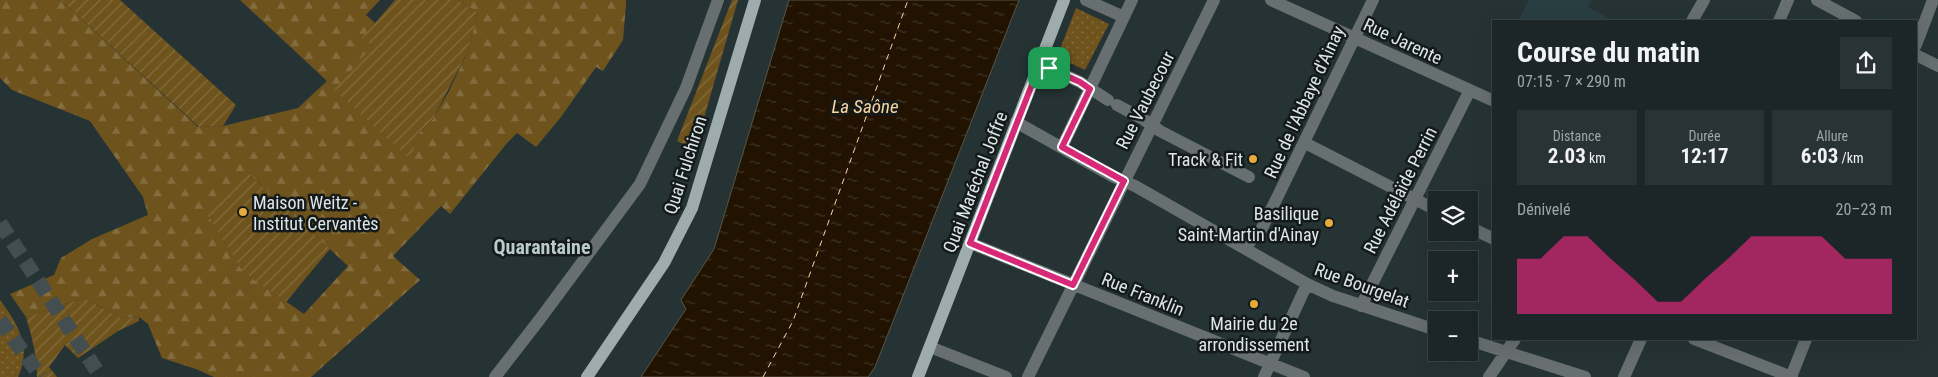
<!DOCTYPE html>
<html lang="fr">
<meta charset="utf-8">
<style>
:root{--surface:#1c2628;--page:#293234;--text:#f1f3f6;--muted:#a0a5a8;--line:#3a4345;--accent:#db2777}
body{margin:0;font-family:"Roboto Condensed",sans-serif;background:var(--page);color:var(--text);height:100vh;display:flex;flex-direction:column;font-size:19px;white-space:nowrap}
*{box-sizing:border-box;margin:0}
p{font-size:16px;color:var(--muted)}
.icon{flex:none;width:28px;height:28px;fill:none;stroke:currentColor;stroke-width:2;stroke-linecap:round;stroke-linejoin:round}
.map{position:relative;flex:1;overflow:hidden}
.details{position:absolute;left:1492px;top:20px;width:425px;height:320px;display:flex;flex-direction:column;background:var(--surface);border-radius:0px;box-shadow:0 5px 20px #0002,0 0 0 1px var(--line)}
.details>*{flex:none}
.buttons{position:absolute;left:1428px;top:191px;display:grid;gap:10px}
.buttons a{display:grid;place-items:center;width:50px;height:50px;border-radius:0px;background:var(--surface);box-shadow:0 5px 20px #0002,0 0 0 1px var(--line);font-size:25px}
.pin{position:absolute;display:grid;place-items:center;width:42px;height:42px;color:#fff;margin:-21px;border-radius:10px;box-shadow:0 2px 8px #0006}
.round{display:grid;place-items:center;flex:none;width:52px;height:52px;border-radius:0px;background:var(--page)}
.summary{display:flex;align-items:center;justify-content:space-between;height:85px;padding:0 25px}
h1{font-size:28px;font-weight:700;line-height:38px}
.stats{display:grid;grid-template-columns:repeat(3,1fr);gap:8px;height:85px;padding:5px 25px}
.stats div{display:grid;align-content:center;border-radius:0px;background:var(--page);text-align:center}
.stats b{font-size:21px;font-weight:700}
.stats small{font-size:14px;font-weight:400}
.stats p{font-size:14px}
.chart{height:140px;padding:10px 25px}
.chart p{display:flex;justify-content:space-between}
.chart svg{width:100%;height:90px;margin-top:5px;fill:var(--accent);opacity:.7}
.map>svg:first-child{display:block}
</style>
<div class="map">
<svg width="1938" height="377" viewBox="0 0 1938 377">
<defs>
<pattern id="grass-dots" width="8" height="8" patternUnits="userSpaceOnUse" patternTransform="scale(1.25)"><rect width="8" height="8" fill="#6f531d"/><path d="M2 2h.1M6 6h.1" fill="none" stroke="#836c3e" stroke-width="1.8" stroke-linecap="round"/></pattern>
<pattern id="forest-firs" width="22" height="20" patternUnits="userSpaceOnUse" patternTransform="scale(1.25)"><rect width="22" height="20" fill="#6f531d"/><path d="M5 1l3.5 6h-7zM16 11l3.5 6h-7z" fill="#836c3e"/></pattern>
<pattern id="garden-furrows" width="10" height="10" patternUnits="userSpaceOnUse" patternTransform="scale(1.25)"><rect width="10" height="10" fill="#6f531d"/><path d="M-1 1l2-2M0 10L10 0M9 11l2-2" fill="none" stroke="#836c3e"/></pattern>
<pattern id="water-ripples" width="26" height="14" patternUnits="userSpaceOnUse" patternTransform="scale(1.25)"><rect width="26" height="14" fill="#211300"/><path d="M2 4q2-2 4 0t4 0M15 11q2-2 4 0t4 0" fill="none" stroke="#413525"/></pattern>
</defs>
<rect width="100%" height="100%" fill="#263335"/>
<!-- built -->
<path fill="#283e41" d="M 1529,0 L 1592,0 L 1588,7 L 1614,21 L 1518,21 Z"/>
<!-- grass -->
<path fill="url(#grass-dots)" d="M 1076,8 L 1109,24 L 1085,70 L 1057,57 Z
M 0,300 C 18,324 32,347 18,377 L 0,377 Z"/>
<!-- forest -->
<path fill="url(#forest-firs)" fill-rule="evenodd" d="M 0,0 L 61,0 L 198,127 L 223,126 L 298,108 L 327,81 L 240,0 L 380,0 L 366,15 L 375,23 L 363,38 L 372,46 L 417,135 L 433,119 L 449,91 L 467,53 L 478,13 L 458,0 L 626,0 L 626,4 L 623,40 L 603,71 L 596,67 L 561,117 L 536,147 L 517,133 L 507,143 L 450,214 L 441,206 L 393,256 L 420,280 L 311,377 L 214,377 L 196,369 L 162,358 L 148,324 L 139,317 L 121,318 L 84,298 L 26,317 L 10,294 L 54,275 L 61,258 L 92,239 L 148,215 L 143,197 L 90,121 L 12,90 L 0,78 ZM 247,172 L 348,266 L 304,314 L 243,272 Z"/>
<!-- garden -->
<path fill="url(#garden-furrows)" d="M 61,0 L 120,0 L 236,105 L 223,126 L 199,127 Z
M 395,0 L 458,0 L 478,13 L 467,53 L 433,119 L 417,135 L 411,160 L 334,90 L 372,46 L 362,38 Z
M 732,0 L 738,0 L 695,149 L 677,141 Z
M 247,172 L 330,249 L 286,302 L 243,272 L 207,214 L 218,196 Z
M 84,298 L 121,318 L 139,317 L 139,321 L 118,331 L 78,358 L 65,345 L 49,367 L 57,377 L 37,377 C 37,356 32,337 26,317 Z"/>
<!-- water -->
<path fill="url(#water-ripples)" stroke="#5a5346" d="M 789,0 L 1019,0 L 875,367 L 868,377 L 641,377 L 686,309 L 681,300 L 714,249 Z"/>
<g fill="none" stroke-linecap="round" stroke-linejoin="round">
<!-- ferry -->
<path stroke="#fad699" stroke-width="1" stroke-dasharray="6 5" stroke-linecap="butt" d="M 763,377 L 793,321 L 908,0"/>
<!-- highway-tunnel -->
<path stroke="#424e50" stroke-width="15" stroke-dasharray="15 8" stroke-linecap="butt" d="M 0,223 L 101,377
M 0,320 L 41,377"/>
<!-- minor -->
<path stroke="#686f70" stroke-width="12" d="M 1086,0 L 1124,17
M 1271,0 L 1494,101
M 1817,0 L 1856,21
M 1692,21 L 1704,0
M 1779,21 L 1788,0
M 1916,45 L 1933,0
M 1916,55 L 1938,66
M 1040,64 L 1080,82 L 1108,100
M 1117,105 L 1143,119 L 1160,131 L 1249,177
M 1016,122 L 1114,177 L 1135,186 L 1307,284 L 1333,296 L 1436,330
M 1305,143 L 1436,210
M 1062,147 L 1132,0
M 1469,227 L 1494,239
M 1250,242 L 1253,237 L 1261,230 L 1273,206 L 1373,0
M 970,243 L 1304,377
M 1361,306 L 1470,90
M 1694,339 L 1792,377
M 1469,340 L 1585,377
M 930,347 L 1006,377
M 495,377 L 540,319 L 640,184 L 686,88 L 718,0
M 1028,377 L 1214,0
M 1264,377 L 1307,284
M 1489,377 L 1515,339
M 1624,377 L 1641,339
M 1791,377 L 1806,339"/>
<!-- major -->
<path stroke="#9facae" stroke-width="12" d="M 587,377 L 664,263 L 692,208 L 755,0
M 918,377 L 1064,0"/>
</g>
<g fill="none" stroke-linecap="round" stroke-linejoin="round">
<defs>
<path id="route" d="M 1040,64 L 1080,82 L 1090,89 L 1062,147 L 1124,181 L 1073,285 L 970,243 Z"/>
</defs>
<!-- route casing -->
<use href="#route" stroke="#fff" stroke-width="10"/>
<!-- route -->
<use href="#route" stroke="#db2777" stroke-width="6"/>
</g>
<!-- markers -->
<g fill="#e7ac37" stroke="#141a1a" stroke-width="2">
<circle cx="1253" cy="159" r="5"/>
<circle cx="243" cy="212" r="5"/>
<circle cx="1329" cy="223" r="5"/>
<circle cx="1254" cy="304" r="5"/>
</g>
<g text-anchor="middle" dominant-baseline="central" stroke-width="5" stroke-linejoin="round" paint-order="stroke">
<!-- street labels -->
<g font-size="18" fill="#dee7e8" stroke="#141a1a">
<text transform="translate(1403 41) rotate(25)">Rue Jarente</text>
<text transform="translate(1145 100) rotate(-63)">Rue Vaubecour</text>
<text transform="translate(1304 102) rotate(-65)">Rue de l'Abbaye d'Ainay</text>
<text transform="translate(685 165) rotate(-72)">Quai Fulchiron</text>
<text transform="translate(975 182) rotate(-69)">Quai Maréchal Joffre</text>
<text transform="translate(1400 190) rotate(-63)">Rue Adélaïde Perrin</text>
<text transform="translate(1362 285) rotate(20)">Rue Bourgelat</text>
<text transform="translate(1143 294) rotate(22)">Rue Franklin</text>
</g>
<!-- poi labels -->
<g font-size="18" fill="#dee7e8" stroke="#141a1a" text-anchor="end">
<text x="1243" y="159">Track &amp; Fit</text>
<text x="253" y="202" text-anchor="start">Maison Weitz -<tspan x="253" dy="21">Institut Cervantès</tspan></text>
<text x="1319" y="213">Basilique<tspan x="1319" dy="21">Saint-Martin d'Ainay</tspan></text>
<text x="1254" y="323" text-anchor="middle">Mairie du 2e<tspan x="1254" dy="21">arrondissement</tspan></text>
</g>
<!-- water labels -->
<g font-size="19" font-style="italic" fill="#fad699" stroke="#141a1a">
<text x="865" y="106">La Saône</text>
</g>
<!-- quarter labels -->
<g font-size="20" font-weight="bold" fill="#bacbcd" stroke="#141a1a">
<text x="542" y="247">Quarantaine</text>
</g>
</g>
</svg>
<div class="buttons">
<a><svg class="icon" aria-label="layers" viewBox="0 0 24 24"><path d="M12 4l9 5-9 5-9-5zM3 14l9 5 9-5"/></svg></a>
<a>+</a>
<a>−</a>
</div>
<div class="pin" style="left:1049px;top:68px;background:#1e9e55"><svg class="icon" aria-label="arrive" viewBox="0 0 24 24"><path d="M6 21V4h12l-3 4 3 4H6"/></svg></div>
<section class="details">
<div class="summary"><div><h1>Course du matin</h1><p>07:15 · 7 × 290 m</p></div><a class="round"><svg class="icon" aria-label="share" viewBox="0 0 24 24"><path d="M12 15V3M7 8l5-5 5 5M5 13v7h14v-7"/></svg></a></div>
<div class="stats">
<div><p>Distance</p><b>2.03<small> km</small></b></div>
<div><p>Durée</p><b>12:17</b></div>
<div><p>Allure</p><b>6:03<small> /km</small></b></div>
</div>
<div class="chart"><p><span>Dénivelé</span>20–23 m</p>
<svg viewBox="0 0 160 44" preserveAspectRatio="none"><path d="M0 44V17L10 17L20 6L30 6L40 17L50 27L60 38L70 38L80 27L90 17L100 6L110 6L120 6L130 6L140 17L150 17L160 17V44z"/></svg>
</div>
</section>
</div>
